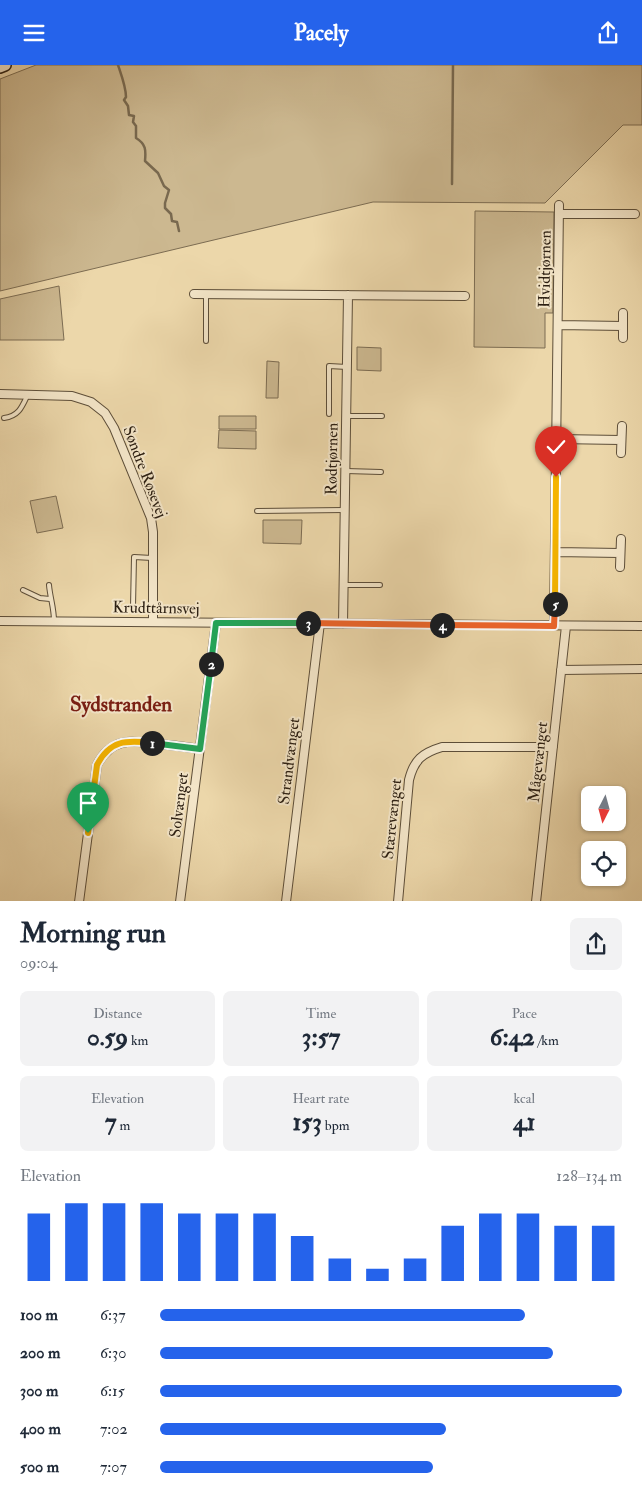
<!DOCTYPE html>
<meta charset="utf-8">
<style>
:root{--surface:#fff;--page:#f2f2f3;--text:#1f2937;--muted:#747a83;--accent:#2563eb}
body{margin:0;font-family:"IM FELL Double Pica",serif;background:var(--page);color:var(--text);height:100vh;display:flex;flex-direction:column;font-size:19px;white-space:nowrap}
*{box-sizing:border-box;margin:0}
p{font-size:16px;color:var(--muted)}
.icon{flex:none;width:28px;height:28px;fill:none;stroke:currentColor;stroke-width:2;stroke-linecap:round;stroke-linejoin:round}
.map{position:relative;height:836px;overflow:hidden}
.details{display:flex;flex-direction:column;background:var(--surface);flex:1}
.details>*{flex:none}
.needle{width:32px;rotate:186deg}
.controls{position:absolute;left:581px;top:721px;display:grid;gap:10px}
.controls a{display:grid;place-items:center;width:45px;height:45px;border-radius:8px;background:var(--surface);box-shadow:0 1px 4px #0004;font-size:25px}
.pin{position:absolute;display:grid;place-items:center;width:42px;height:42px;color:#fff;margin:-51px -21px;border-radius:50% 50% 50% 0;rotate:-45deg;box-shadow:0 0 5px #0007}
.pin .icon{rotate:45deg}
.km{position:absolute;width:25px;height:25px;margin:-12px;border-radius:50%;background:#222;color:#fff;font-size:14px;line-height:25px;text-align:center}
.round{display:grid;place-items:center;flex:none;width:52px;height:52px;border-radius:8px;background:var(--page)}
.head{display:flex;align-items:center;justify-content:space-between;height:85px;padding:0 20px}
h1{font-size:28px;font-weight:700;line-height:38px}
.figures{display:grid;grid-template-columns:repeat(3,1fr);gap:8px;height:85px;padding:5px 20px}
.figures div{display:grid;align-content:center;border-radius:8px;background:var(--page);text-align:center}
.figures b{font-size:25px;font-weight:700}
.figures small{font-size:14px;font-weight:400}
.figures p{font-size:14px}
.chart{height:140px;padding:10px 20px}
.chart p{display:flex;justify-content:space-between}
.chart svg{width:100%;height:90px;margin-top:5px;stroke:var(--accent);stroke-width:6}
ul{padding:0 20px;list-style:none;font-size:16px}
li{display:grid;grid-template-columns:80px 60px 1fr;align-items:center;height:38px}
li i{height:12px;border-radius:6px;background:var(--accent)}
header{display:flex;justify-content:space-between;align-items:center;height:65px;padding:0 20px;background:var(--accent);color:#fff;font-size:22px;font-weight:700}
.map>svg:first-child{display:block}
</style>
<header><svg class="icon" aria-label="menu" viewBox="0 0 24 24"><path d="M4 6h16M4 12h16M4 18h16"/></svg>Pacely<svg class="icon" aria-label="share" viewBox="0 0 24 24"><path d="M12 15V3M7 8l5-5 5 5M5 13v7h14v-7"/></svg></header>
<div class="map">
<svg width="642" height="837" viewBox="0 0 642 837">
<rect width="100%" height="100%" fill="#ecd7aa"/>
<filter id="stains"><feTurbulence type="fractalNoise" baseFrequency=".004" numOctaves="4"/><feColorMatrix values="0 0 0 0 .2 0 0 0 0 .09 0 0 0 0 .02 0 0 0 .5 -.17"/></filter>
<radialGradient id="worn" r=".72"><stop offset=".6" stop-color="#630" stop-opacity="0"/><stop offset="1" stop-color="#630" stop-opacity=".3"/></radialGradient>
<!-- green -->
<path fill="#ccb890" stroke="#7c6c52" d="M 36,0 L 642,0 L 642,60 L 623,60 L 545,138 L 373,137 L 0,226 L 0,14 Z
M 475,146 L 554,147 L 553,248 L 545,248 L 545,283 L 474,282 Z
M 59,221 L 64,275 L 0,275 L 0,234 Z
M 357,282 L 381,283 L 381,306 L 357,305 Z
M 267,296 L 279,297 L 278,333 L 266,333 Z
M 219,351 L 256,351 L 256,364 L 219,364 Z
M 219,365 L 256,366 L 256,384 L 218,383 Z
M 56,431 L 63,463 L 37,468 L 30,436 Z
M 263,455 L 302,455 L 301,479 L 263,478 Z"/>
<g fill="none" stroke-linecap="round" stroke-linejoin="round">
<!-- stream -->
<path stroke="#79694f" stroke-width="2.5" d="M 118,0 C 121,9 126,22 126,32 L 124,35 L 128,41 L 129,50 L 134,51 L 133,57 L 136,61 L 136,73 C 146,79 146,85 145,96 L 158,108 L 164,121 L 169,125 L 165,138 L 165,143 L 171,149 L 172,156 L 177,157 L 179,166
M 452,119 L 453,0"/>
<defs>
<path id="lane" d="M 206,276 L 206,229
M 329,349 L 329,301 L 347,302
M 346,351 L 382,351
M 4,353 C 19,351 22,342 28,329
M 346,406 L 381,407
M 257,446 L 344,445
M 49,520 C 50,532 54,543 54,556
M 343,520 L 380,520
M 23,525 L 40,533 L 50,534
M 133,542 L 134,492 L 152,493"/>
<path id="street" d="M 559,149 L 635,149
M 194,229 L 465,231
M 558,260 L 623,261
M 623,273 L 623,248
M 0,329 L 72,331 L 91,337 L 105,348 L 114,363 L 151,453 L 153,467 L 153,557
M 557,374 L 621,375
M 621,388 L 622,361
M 555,487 L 620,488
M 620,502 L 621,474
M 0,556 L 642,561
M 343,559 L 348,230
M 554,561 L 559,140
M 561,605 L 642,604
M 79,837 L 97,700 C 111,673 130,675 157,679 C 171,680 186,682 200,684
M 180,837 L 216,558
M 286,837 L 320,558
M 398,837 L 409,715 C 414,695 422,688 442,682 L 553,682
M 536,837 L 566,561"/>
<path id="secondary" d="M 0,2 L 5,0"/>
</defs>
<!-- lane casing -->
<use href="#lane" stroke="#5d4e39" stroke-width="6"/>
<!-- street casing -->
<use href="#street" stroke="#5d4e39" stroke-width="10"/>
<!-- secondary casing -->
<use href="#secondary" stroke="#2d2013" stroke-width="14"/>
<!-- lane -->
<use href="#lane" stroke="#f3e5c8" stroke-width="4"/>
<!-- street -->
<use href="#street" stroke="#f3e5c8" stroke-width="8"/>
<!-- secondary -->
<use href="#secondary" stroke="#f3e5c8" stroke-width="11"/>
</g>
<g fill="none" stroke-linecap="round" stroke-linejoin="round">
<defs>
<path id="split-1" d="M 88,768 L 97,700 C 110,675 126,675 152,678"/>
<path id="split-2" d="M 152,678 L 200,684 L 211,599"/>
<path id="split-3" d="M 211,599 L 216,558 L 308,558"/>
<path id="split-4" d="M 308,558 L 442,560"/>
<path id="split-5" d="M 442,560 L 554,561 L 555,539"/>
<path id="split-6" d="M 555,539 L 556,412"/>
</defs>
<!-- split-1 casing -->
<use href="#split-1" stroke="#fff" stroke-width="10"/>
<!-- split-2 casing -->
<use href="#split-2" stroke="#fff" stroke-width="10"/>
<!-- split-3 casing -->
<use href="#split-3" stroke="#fff" stroke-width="10"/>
<!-- split-4 casing -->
<use href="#split-4" stroke="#fff" stroke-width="10"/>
<!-- split-5 casing -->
<use href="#split-5" stroke="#fff" stroke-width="10"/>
<!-- split-6 casing -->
<use href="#split-6" stroke="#fff" stroke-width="10"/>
<!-- split-1 -->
<use href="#split-1" stroke="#f5b400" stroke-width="6"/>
<!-- split-2 -->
<use href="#split-2" stroke="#22a559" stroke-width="6"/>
<!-- split-3 -->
<use href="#split-3" stroke="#22a559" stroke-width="6"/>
<!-- split-4 -->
<use href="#split-4" stroke="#f0652b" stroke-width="6"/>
<!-- split-5 -->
<use href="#split-5" stroke="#f0652b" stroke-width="6"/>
<!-- split-6 -->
<use href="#split-6" stroke="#f5b400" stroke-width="6"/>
</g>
<g text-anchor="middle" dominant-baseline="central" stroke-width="4" stroke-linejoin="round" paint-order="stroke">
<!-- street labels -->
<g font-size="16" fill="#2d2013" stroke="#f3e5c8">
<text transform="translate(545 204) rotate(-89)">Hvidtjørnen</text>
<text transform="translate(332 394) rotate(-89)">Rødtjørnen</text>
<text transform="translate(145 407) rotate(69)">Søndre Røsevej</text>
<text transform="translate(156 543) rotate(1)">Krudttårnsvej</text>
<text transform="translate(289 696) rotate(-83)">Strandvænget</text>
<text transform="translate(538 697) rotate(-84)">Mågevænget</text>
<text transform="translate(179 740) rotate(-83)">Solvænget</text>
<text transform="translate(392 754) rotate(-84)">Stærevænget</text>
</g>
<!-- district labels -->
<g font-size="21" font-weight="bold" fill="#7a1f14" stroke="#f3e5c8">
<text x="121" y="639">Sydstranden</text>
</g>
</g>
<rect width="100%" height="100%" filter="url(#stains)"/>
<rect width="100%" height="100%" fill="url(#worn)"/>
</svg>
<div class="controls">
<a><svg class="needle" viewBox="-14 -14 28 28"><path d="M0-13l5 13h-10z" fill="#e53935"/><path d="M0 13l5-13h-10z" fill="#747a83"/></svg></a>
<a><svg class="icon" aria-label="locate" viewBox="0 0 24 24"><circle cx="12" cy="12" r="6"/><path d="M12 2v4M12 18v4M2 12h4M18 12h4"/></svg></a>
</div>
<div class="pin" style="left:88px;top:768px;background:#1e9e55"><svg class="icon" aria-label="arrive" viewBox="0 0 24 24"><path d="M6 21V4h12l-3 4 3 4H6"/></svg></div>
<div class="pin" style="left:556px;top:412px;background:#d93025"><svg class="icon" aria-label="check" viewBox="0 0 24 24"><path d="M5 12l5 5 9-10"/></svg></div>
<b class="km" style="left:152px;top:678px">1</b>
<b class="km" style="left:211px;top:599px">2</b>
<b class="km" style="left:308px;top:558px">3</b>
<b class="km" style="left:442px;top:560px">4</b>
<b class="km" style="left:555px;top:539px">5</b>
</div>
<section class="details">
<div class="head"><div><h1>Morning run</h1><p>09:04</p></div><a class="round"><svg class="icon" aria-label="share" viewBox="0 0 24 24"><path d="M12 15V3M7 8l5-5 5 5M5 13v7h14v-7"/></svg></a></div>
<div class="figures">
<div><p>Distance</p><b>0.59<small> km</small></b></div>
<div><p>Time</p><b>3:57</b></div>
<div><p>Pace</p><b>6:42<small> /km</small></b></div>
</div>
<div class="figures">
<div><p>Elevation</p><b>7<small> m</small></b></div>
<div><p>Heart rate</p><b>153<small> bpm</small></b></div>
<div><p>kcal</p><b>41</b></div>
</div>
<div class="chart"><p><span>Elevation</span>128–134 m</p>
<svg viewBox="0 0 160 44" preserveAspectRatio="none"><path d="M5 44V11M15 44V6M25 44V6M35 44V6M45 44V11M55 44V11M65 44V11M75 44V22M85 44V33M95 44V38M105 44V33M115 44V17M125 44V11M135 44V11M145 44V17M155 44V17"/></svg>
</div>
<ul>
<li><b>100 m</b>6:37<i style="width:79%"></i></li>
<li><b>200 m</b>6:30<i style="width:85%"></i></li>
<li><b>300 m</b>6:15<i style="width:100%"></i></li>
<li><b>400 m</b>7:02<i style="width:62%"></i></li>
<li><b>500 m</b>7:07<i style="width:59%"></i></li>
</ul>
</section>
